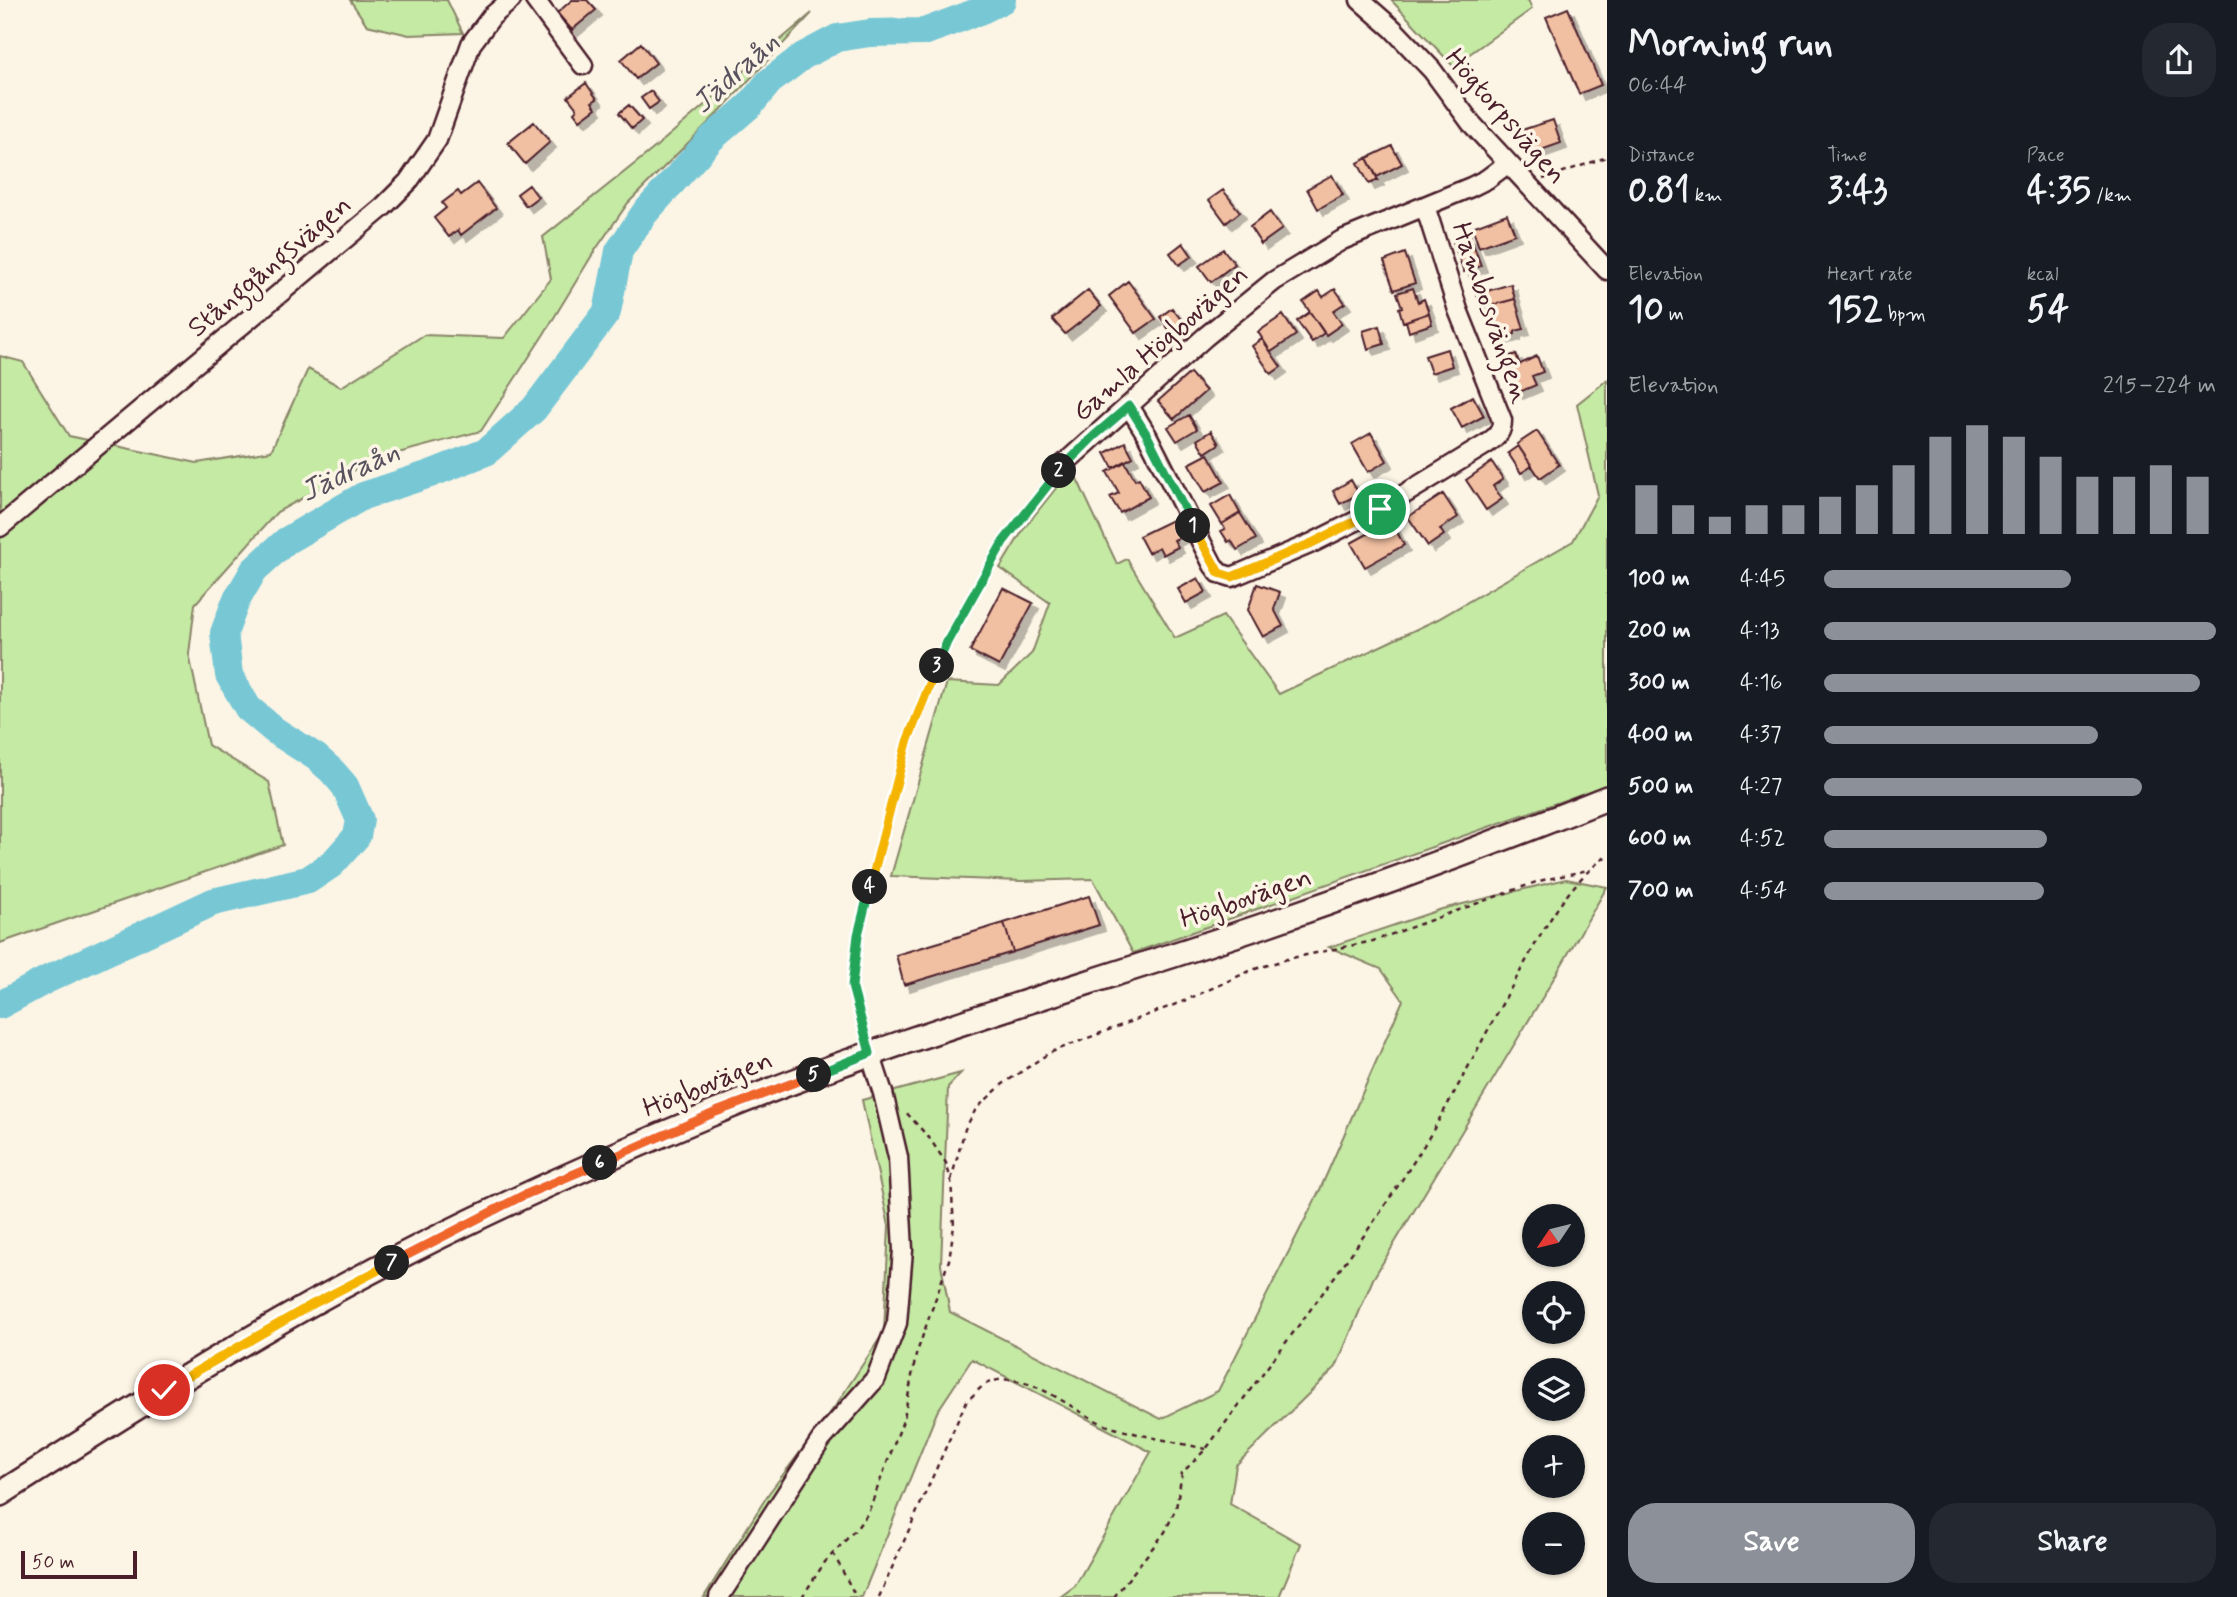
<!DOCTYPE html>
<meta charset="utf-8">
<style>
:root{--surface:#171b24;--page:#242831;--text:#f1f3f6;--muted:#9ea1a6;--accent:#8c9099}
body{margin:0;font-family:Mynerve,sans-serif;background:var(--page);color:var(--text);height:100vh;display:flex;flex-direction:column;font-size:26px;white-space:nowrap}
*{box-sizing:border-box;margin:0}
p{font-size:23px;color:var(--muted)}
.icon{flex:none;width:38px;height:38px;fill:none;stroke:currentColor;stroke-width:2;stroke-linecap:round;stroke-linejoin:round}
.map{position:relative;flex:1;overflow:hidden}
.details{display:flex;flex-direction:column;background:var(--surface);width:630px}
.details>*{flex:none}
.needle{width:46px;rotate:235deg}
.tools{position:absolute;left:1522px;top:1204px;display:grid;gap:14px}
.tools a{display:grid;place-items:center;width:63px;height:63px;border-radius:50%;background:var(--surface);box-shadow:0 2px 5px #0004;font-size:35px}
.scale{position:absolute;left:21px;bottom:18px;width:116px;box-sizing:border-box;padding-left:7px;border:4px solid #4a1f2b;border-top:0;font-size:19px;line-height:24px;white-space:nowrap;color:#4a1f2b;-webkit-text-stroke:5px #fcf5e5;paint-order:stroke}
.pin{position:absolute;display:grid;place-items:center;width:60px;height:60px;color:#fff;margin:-30px;border:4px solid #fff;border-radius:50%;box-shadow:0 2px 7px #0007}
.km{position:absolute;width:35px;height:35px;margin:-18px;border-radius:50%;background:#222;color:#fff;font-size:19px;line-height:35px;text-align:center}
.round{display:grid;place-items:center;flex:none;width:74px;height:74px;border-radius:28px;background:var(--page)}
.overview{display:flex;align-items:center;justify-content:space-between;height:119px;padding:0 21px}
h1{font-size:38px;font-weight:700;line-height:52px}
.stats{display:grid;grid-template-columns:repeat(3,1fr);gap:10px;height:119px;padding:7px 21px}
.stats div{display:grid;align-content:center}
.stats b{font-size:35px;font-weight:700}
.stats small{font-size:19px;font-weight:400}
.stats p{font-size:19px}
.chart{height:196px;padding:14px 21px}
.chart p{display:flex;justify-content:space-between}
.chart svg{width:100%;height:126px;margin-top:7px;stroke:var(--accent);stroke-width:6}
.cta{display:flex;gap:14px;margin-top:auto;padding:14px 21px}
.cta a{flex:1;height:80px;border-radius:28px;background:var(--accent);color:#fff;font-size:28px;font-weight:700;line-height:80px;text-align:center}
.cta a+a{background:var(--page);color:var(--text)}
ul{padding:0 21px;list-style:none;font-size:23px}
li{display:grid;grid-template-columns:112px 84px 1fr;align-items:center;height:52px}
li i{height:18px;border-radius:9px;background:var(--accent)}
main{display:flex;flex:1;min-height:0}
.map>svg:first-child{display:block}
</style>
<main>
<div class="map">
<svg width="1607" height="1597" viewBox="0 0 1607 1597">
<defs>
<filter id="shadow"><feDropShadow dx="6" dy="6" stdDeviation="0" flood-color="#0004"/></filter>
</defs>
<rect width="100%" height="100%" fill="#fcf5e5"/>
<filter id="ink" filterUnits="userSpaceOnUse"><feTurbulence type="fractalNoise" baseFrequency=".0143" numOctaves="2"/><feDisplacementMap in="SourceGraphic" scale="14" xChannelSelector="R" yChannelSelector="G"/><feConvolveMatrix kernelMatrix="1 2 1 2 8 2 1 2 1" color-interpolation-filters="sRGB"/></filter>
<g filter="url(#ink)">
<!-- green -->
<path fill="#c5eaa4" stroke="#888468" stroke-width="2" d="M 350,0 L 447,0 L 463,33 L 409,35 L 367,25 Z
M 1391,0 L 1528,0 L 1532,9 L 1453,66 Z
M 812,13 L 718,113 L 628,203 L 594,252 L 544,334 L 481,431 L 372,460 L 277,512 L 195,604 L 189,654 L 208,745 L 269,782 L 283,845 L 0,943 L 0,356 L 23,362 L 69,436 L 197,463 L 271,451 L 308,369 L 341,387 L 424,335 L 504,338 L 551,279 L 543,237 L 652,150 Z
M 1607,380 L 1607,785 L 1133,953 L 1093,879 L 1021,881 L 891,876 L 947,682 L 999,685 L 1032,653 L 1050,603 L 1000,568 L 1025,527 L 1072,468 L 1117,564 L 1127,559 L 1175,638 L 1223,616 L 1279,694 L 1438,619 L 1573,541 L 1598,495 L 1577,404 Z
M 1566,879 L 1607,887 L 1544,995 L 1373,1279 L 1336,1367 L 1236,1465 L 1230,1504 L 1301,1544 L 1279,1597 L 1060,1597 L 1075,1586 L 1151,1452 L 972,1359 L 937,1412 L 862,1597 L 704,1597 L 769,1493 L 836,1405 L 884,1332 L 889,1226 L 862,1100 L 961,1073 L 948,1087 L 941,1265 L 950,1312 L 1161,1419 L 1218,1391 L 1319,1192 L 1403,1000 L 1381,969 L 1329,947 L 1442,909 Z"/>
<g fill="none" stroke-linecap="round" stroke-linejoin="round">
<!-- river -->
<path stroke="#78c7d5" stroke-width="28" d="M 0,1005 L 48,979 L 213,902 L 308,880 L 332,864 L 357,836 L 360,820 L 345,786 L 332,771 L 316,757 L 274,730 L 248,708 L 229,675 L 224,633 L 236,601 L 254,570 L 286,541 L 363,496 L 430,474 L 486,452 L 534,409 L 607,312 L 619,251 L 644,214 L 712,138 L 750,105 L 769,82 L 803,56 L 837,38 L 870,33 L 924,32 L 982,10 L 1002,0"/>
</g>
<!-- building -->
<path fill="#f1bfa2" stroke="#4a1f2b" stroke-width="2" filter="url(#shadow)" d="M 572,0 L 587,0 L 596,10 L 572,30 L 557,13 Z
M 1568,8 L 1601,85 L 1579,94 L 1546,17 Z
M 641,43 L 656,63 L 636,79 L 621,60 Z
M 586,83 L 597,99 L 592,102 L 596,108 L 580,120 L 574,112 L 577,109 L 568,97 Z
M 651,91 L 659,102 L 649,109 L 641,98 Z
M 629,105 L 642,120 L 632,129 L 619,113 Z
M 1553,120 L 1561,143 L 1530,154 L 1522,130 Z
M 534,122 L 550,142 L 525,164 L 508,143 Z
M 1392,146 L 1402,164 L 1377,177 L 1367,158 Z
M 1367,158 L 1378,180 L 1369,184 L 1358,163 Z
M 1332,175 L 1343,195 L 1318,209 L 1307,189 Z
M 477,183 L 496,208 L 461,235 L 458,230 L 449,237 L 434,218 L 446,208 L 442,203 L 458,191 L 461,195 Z
M 529,185 L 538,197 L 526,206 L 517,194 Z
M 1223,190 L 1240,212 L 1226,223 L 1209,200 Z
M 1270,212 L 1282,229 L 1261,244 L 1250,227 Z
M 1507,214 L 1515,234 L 1479,247 L 1472,227 Z
M 1470,235 L 1481,266 L 1464,272 L 1453,241 Z
M 1183,243 L 1192,256 L 1179,265 L 1170,253 Z
M 1223,249 L 1235,264 L 1211,282 L 1199,266 Z
M 1405,253 L 1415,283 L 1394,290 L 1384,261 Z
M 1128,281 L 1156,319 L 1136,333 L 1109,296 Z
M 1511,284 L 1515,299 L 1481,308 L 1477,294 Z
M 1413,288 L 1418,302 L 1424,299 L 1429,313 L 1403,322 L 1399,308 L 1402,307 L 1397,293 Z
M 1335,289 L 1345,303 L 1333,311 L 1342,324 L 1326,335 L 1303,302 L 1319,291 L 1323,297 Z
M 1088,290 L 1101,306 L 1065,334 L 1052,319 Z
M 1515,299 L 1524,329 L 1515,331 L 1515,334 L 1501,338 L 1494,314 L 1484,317 L 1482,308 Z
M 1172,308 L 1186,326 L 1173,335 L 1160,317 Z
M 1310,312 L 1324,333 L 1312,342 L 1297,321 Z
M 1429,313 L 1432,324 L 1409,332 L 1406,321 Z
M 1283,315 L 1296,335 L 1271,352 L 1258,332 Z
M 1379,326 L 1384,344 L 1368,349 L 1363,331 Z
M 1262,339 L 1281,367 L 1271,374 L 1252,346 Z
M 1447,349 L 1452,366 L 1431,373 L 1425,356 Z
M 1516,354 L 1520,365 L 1505,371 L 1501,359 Z
M 1537,356 L 1543,372 L 1532,376 L 1536,385 L 1517,393 L 1508,370 Z
M 1190,373 L 1206,391 L 1174,419 L 1158,401 Z
M 1473,396 L 1484,416 L 1462,428 L 1451,408 Z
M 1189,415 L 1197,429 L 1177,441 L 1168,427 Z
M 1211,431 L 1219,444 L 1205,453 L 1197,440 Z
M 1537,431 L 1559,465 L 1540,478 L 1517,444 Z
M 1371,433 L 1387,461 L 1368,472 L 1352,444 Z
M 1125,442 L 1133,457 L 1113,468 L 1105,453 Z
M 1518,446 L 1532,466 L 1521,473 L 1508,453 Z
M 1208,454 L 1224,482 L 1205,492 L 1189,464 Z
M 1125,462 L 1135,480 L 1139,478 L 1149,497 L 1120,513 L 1110,497 L 1119,493 L 1107,472 Z
M 1492,462 L 1503,479 L 1493,486 L 1502,499 L 1486,510 L 1466,480 Z
M 1351,480 L 1359,494 L 1340,504 L 1333,491 Z
M 1443,494 L 1458,517 L 1440,529 L 1444,535 L 1428,546 L 1408,517 Z
M 1230,495 L 1240,513 L 1222,524 L 1211,506 Z
M 1240,513 L 1256,539 L 1237,550 L 1231,540 L 1228,542 L 1221,531 L 1225,529 L 1222,524 Z
M 1174,519 L 1183,536 L 1174,540 L 1178,547 L 1163,555 L 1159,547 L 1148,553 L 1139,536 Z
M 1391,521 L 1404,545 L 1365,567 L 1351,543 Z
M 1198,578 L 1206,592 L 1186,603 L 1178,589 Z
M 1257,584 L 1280,592 L 1274,609 L 1283,626 L 1263,637 L 1248,610 Z
M 1003,588 L 1033,603 L 999,666 L 970,651 Z
M 1089,896 L 1099,925 L 1013,952 L 1004,923 Z
M 1004,923 L 1013,952 L 904,985 L 896,955 Z"/>
<g fill="none" stroke-linecap="round" stroke-linejoin="round">
<defs>
<path id="minor" d="M 535,0 L 583,65
M 1360,0 L 1393,29 L 1432,70 L 1471,123 L 1607,270
M 1129,406 L 1147,435 L 1213,565 L 1219,573 L 1232,577 L 1312,543 L 1380,509 L 1485,445 C 1496,437 1502,434 1502,420 L 1458,310 L 1425,206
M 1065,463 L 1205,337 L 1274,281 L 1342,240 L 1471,187 L 1487,179 L 1507,164
M 0,527 L 383,207 L 408,182 L 437,140 L 471,44 L 492,16 L 511,0
M 719,1597 L 821,1440 L 876,1378 L 897,1323 L 903,1250 L 898,1157 L 883,1093 L 870,1053"/>
<path id="major" d="M 0,1494 C 102,1429 204,1364 309,1305 C 440,1232 578,1169 716,1112 C 893,1039 1078,988 1259,927 C 1376,887 1492,844 1607,798"/>
</defs>
<!-- minor casing -->
<use href="#minor" stroke="#4a1f2b" stroke-width="23"/>
<!-- major casing -->
<use href="#major" stroke="#4a1f2b" stroke-width="28"/>
<!-- path -->
<path stroke="#4a1f2b" stroke-width="2.5" stroke-dasharray="5 5" stroke-linecap="butt" d="M 1543,179 L 1607,157
M 866,1037 L 852,986 L 858,935 L 907,742 L 947,642 L 1004,542 L 1054,476
M 951,1180 L 965,1129 L 976,1109 L 1003,1084 L 1049,1053 L 1184,1001 L 1252,970 L 1287,959 L 1373,941 L 1539,881 L 1588,870
M 833,1553 L 856,1597
M 802,1597 L 825,1562 L 857,1528 L 868,1513 L 904,1418 L 916,1355 L 949,1260 L 954,1226 L 951,1180 L 946,1163 L 930,1139 L 904,1110
M 879,1597 L 966,1402 C 972,1397 979,1388 986,1384 C 1025,1364 1077,1416 1111,1427 C 1142,1436 1175,1442 1206,1449
M 1114,1597 L 1165,1532 L 1176,1508 L 1182,1473 L 1206,1449 C 1278,1352 1353,1257 1418,1155 C 1453,1099 1483,1037 1516,979 C 1540,936 1566,884 1607,856"/>
<!-- minor -->
<use href="#minor" stroke="#fcf5e5" stroke-width="18"/>
<!-- major -->
<use href="#major" stroke="#fcf5e5" stroke-width="23"/>
</g>
</g>
<g fill="none" stroke-linecap="round" stroke-linejoin="round" filter="url(#ink)">
<defs>
<path id="split-1" d="M 1193,526 L 1219,573 L 1232,577 L 1312,543 L 1380,509"/>
<path id="split-2" d="M 1059,471 L 1094,436 L 1129,406 L 1147,435 L 1193,526"/>
<path id="split-3" d="M 937,666 L 947,642 L 1003,542 L 1059,471"/>
<path id="split-4" d="M 870,887 L 907,742 L 937,666"/>
<path id="split-5" d="M 814,1075 L 870,1053 L 852,986 L 858,935 L 870,887"/>
<path id="split-6" d="M 600,1163 L 716,1112 L 814,1075"/>
<path id="split-7" d="M 392,1263 L 522,1196 L 600,1163"/>
<path id="split-8" d="M 164,1390 L 313,1304 L 392,1263"/>
</defs>
<!-- split-1 casing -->
<use href="#split-1" stroke="#fff" stroke-width="14"/>
<!-- split-2 casing -->
<use href="#split-2" stroke="#fff" stroke-width="14"/>
<!-- split-3 casing -->
<use href="#split-3" stroke="#fff" stroke-width="14"/>
<!-- split-4 casing -->
<use href="#split-4" stroke="#fff" stroke-width="14"/>
<!-- split-5 casing -->
<use href="#split-5" stroke="#fff" stroke-width="14"/>
<!-- split-6 casing -->
<use href="#split-6" stroke="#fff" stroke-width="14"/>
<!-- split-7 casing -->
<use href="#split-7" stroke="#fff" stroke-width="14"/>
<!-- split-8 casing -->
<use href="#split-8" stroke="#fff" stroke-width="14"/>
<!-- split-1 -->
<use href="#split-1" stroke="#f5b400" stroke-width="9"/>
<!-- split-2 -->
<use href="#split-2" stroke="#22a559" stroke-width="9"/>
<!-- split-3 -->
<use href="#split-3" stroke="#22a559" stroke-width="9"/>
<!-- split-4 -->
<use href="#split-4" stroke="#f5b400" stroke-width="9"/>
<!-- split-5 -->
<use href="#split-5" stroke="#22a559" stroke-width="9"/>
<!-- split-6 -->
<use href="#split-6" stroke="#f0652b" stroke-width="9"/>
<!-- split-7 -->
<use href="#split-7" stroke="#f0652b" stroke-width="9"/>
<!-- split-8 -->
<use href="#split-8" stroke="#f5b400" stroke-width="9"/>
</g>
<g text-anchor="middle" dominant-baseline="central" stroke-width="7" stroke-linejoin="round" paint-order="stroke">
<!-- street labels -->
<g font-size="28" fill="#4a1f2b" stroke="#fcf5e5">
<text transform="translate(1505 117) rotate(49)">Högtorpsvägen</text>
<text transform="translate(270 267) rotate(-40)">Stånggångsvägen</text>
<text transform="translate(1490 313) rotate(71)">Hambosvängen</text>
<text transform="translate(1161 344) rotate(-41)">Gamla Högbovägen</text>
<text transform="translate(1246 899) rotate(-19)">Högbovägen</text>
<text transform="translate(708 1085) rotate(-22)">Högbovägen</text>
</g>
<!-- water labels -->
<g font-size="30" font-style="italic" fill="#58515e" stroke="#fcf5e5">
<text transform="translate(736 73) rotate(-42)">Jädraån</text>
<text transform="translate(350 472) rotate(-25)">Jädraån</text>
</g>
</g>
</svg>
<div class="tools">
<a><svg class="needle" viewBox="-14 -14 28 28"><path d="M0-13l5 13h-10z" fill="#e53935"/><path d="M0 13l5-13h-10z" fill="#9ea1a6"/></svg></a>
<a><svg class="icon" aria-label="locate" viewBox="0 0 24 24"><circle cx="12" cy="12" r="6"/><path d="M12 2v4M12 18v4M2 12h4M18 12h4"/></svg></a>
<a><svg class="icon" aria-label="layers" viewBox="0 0 24 24"><path d="M12 4l9 5-9 5-9-5zM3 14l9 5 9-5"/></svg></a>
<a>+</a>
<a>−</a>
</div>
<div class="scale">50 m</div>
<div class="pin" style="left:1380px;top:509px;background:#1e9e55"><svg class="icon" aria-label="arrive" viewBox="0 0 24 24"><path d="M6 21V4h12l-3 4 3 4H6"/></svg></div>
<div class="pin" style="left:164px;top:1390px;background:#d93025"><svg class="icon" aria-label="check" viewBox="0 0 24 24"><path d="M5 12l5 5 9-10"/></svg></div>
<b class="km" style="left:1193px;top:526px">1</b>
<b class="km" style="left:1059px;top:471px">2</b>
<b class="km" style="left:937px;top:666px">3</b>
<b class="km" style="left:870px;top:887px">4</b>
<b class="km" style="left:814px;top:1075px">5</b>
<b class="km" style="left:600px;top:1163px">6</b>
<b class="km" style="left:392px;top:1263px">7</b>
</div>
<section class="details">
<div class="overview"><div><h1>Morning run</h1><p>06:44</p></div><a class="round"><svg class="icon" aria-label="share" viewBox="0 0 24 24"><path d="M12 15V3M7 8l5-5 5 5M5 13v7h14v-7"/></svg></a></div>
<div class="stats">
<div><p>Distance</p><b>0.81<small> km</small></b></div>
<div><p>Time</p><b>3:43</b></div>
<div><p>Pace</p><b>4:35<small> /km</small></b></div>
</div>
<div class="stats">
<div><p>Elevation</p><b>10<small> m</small></b></div>
<div><p>Heart rate</p><b>152<small> bpm</small></b></div>
<div><p>kcal</p><b>54</b></div>
</div>
<div class="chart"><p><span>Elevation</span>215–224 m</p>
<svg viewBox="0 0 160 44" preserveAspectRatio="none"><path d="M5 44V27M15 44V34M25 44V38M35 44V34M45 44V34M55 44V31M65 44V27M75 44V20M85 44V10M95 44V6M105 44V10M115 44V17M125 44V24M135 44V24M145 44V20M155 44V24"/></svg>
</div>
<ul>
<li><b>100 m</b>4:45<i style="width:63%"></i></li>
<li><b>200 m</b>4:13<i style="width:100%"></i></li>
<li><b>300 m</b>4:16<i style="width:96%"></i></li>
<li><b>400 m</b>4:37<i style="width:70%"></i></li>
<li><b>500 m</b>4:27<i style="width:81%"></i></li>
<li><b>600 m</b>4:52<i style="width:57%"></i></li>
<li><b>700 m</b>4:54<i style="width:56%"></i></li>
</ul>
<div class="cta"><a>Save</a><a>Share</a></div>
</section>
</main>
